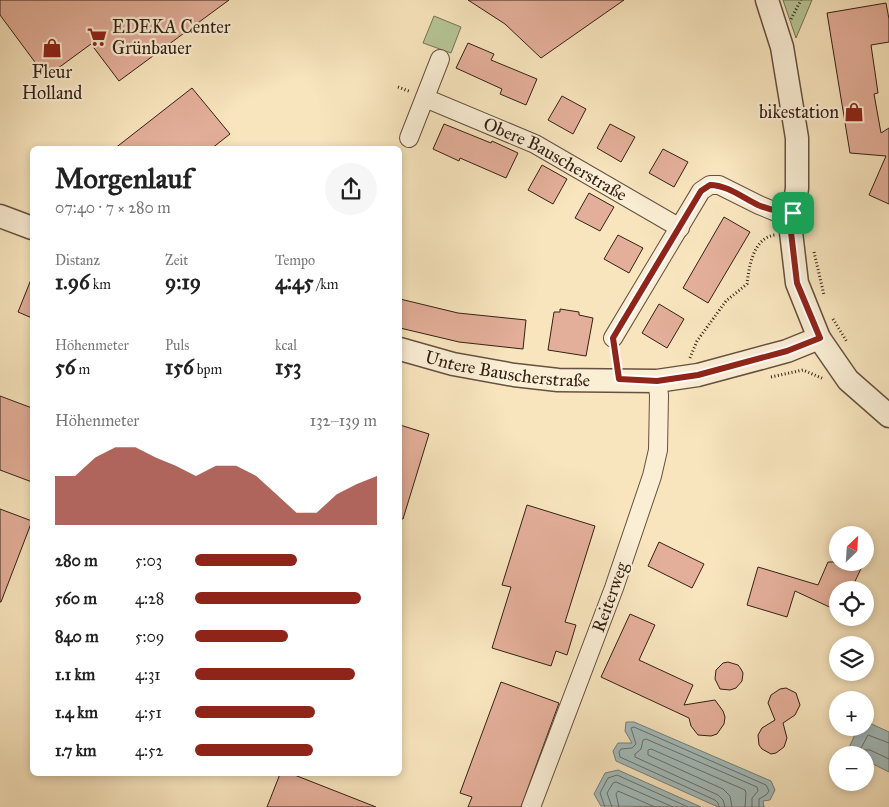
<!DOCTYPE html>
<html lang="de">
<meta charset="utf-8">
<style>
:root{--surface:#fff;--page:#f6f6f6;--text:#222;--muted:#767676;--accent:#8f2418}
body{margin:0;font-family:"IM FELL Great Primer",serif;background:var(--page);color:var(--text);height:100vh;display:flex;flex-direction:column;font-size:19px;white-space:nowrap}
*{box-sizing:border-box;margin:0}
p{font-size:16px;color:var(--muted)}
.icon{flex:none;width:28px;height:28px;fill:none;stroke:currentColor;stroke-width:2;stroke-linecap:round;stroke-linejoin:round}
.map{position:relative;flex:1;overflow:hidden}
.sheet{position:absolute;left:30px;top:146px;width:372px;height:630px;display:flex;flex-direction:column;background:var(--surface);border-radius:8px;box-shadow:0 2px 8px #0003}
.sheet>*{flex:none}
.needle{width:32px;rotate:25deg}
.buttons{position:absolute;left:829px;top:526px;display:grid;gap:10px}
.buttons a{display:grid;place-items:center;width:45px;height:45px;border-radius:50%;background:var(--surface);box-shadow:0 2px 8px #0003;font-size:25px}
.pin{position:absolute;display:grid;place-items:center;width:42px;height:42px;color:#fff;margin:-21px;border-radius:10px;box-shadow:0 2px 8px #0006}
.round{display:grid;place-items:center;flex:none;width:52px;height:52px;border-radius:26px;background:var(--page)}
.summary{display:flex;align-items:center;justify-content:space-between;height:85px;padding:0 25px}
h1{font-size:28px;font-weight:700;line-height:38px}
.figures{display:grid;grid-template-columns:repeat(3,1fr);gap:8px;height:85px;padding:5px 25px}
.figures div{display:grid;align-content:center}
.figures b{font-size:21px;font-weight:700}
.figures small{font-size:14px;font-weight:400}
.figures p{font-size:14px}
.chart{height:140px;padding:10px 25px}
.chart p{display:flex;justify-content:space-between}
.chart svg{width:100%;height:90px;margin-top:5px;fill:var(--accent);opacity:.7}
ul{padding:0 25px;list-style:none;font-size:16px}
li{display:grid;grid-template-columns:80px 60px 1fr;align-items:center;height:38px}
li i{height:12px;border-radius:6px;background:var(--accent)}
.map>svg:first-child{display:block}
</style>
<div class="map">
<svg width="889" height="807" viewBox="0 0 889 807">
<rect width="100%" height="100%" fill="#f8e5be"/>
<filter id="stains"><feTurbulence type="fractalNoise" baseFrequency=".004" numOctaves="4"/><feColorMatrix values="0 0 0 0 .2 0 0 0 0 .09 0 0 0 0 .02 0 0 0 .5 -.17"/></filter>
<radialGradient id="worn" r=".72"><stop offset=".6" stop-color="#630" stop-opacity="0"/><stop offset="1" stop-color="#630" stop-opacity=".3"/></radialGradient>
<!-- green -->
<path fill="#b7c697" stroke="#767356" d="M 783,0 L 812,0 L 796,38 Z
M 434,16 L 461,27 L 451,53 L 423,43 Z"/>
<!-- water -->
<path fill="#a2bcbc" stroke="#767e79" d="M 865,721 L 889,732 L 889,772 L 865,760 L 865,755 L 854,755 L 847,752 L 858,728 L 865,728 Z
M 626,722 L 634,722 L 771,781 L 775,790 L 770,800 L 763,801 L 764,807 L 718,807 L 616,761 L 613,751 L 618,743 L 632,743 L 625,731 Z
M 618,770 L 701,807 L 601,806 L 594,794 L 605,773 Z"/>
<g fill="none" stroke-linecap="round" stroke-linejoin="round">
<!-- shore -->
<path stroke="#6b6e68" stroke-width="1" d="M 889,743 L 868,735 L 861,748 L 863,750 L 870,750 L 889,759
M 605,807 L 600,793 L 608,778 L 617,775 L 688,807
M 612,807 L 607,793 L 613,783 L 616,782 L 673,807
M 619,807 L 616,794 L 618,791 L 655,807
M 719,807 L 718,803 L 715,800 L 620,757 L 619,752 L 621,749 L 632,748 L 636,744 L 631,728 L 634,727 L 766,785 L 769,791 L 766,795 L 759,799 L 759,807
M 725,807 L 723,800 L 718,795 L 635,757 L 635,754 L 641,749 L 643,740 L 646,739 L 757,787 L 758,791 L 752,798 L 752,807
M 732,807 L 730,796 L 723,789 L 648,755 L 648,750 L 651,749 L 745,790 L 746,793 L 745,807"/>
</g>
<!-- building -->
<path fill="#e4af9a" stroke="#342015" d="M 0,0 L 229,0 L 119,81 L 91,44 L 46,77 L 0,15 Z
M 468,0 L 624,0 L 541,58 L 505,24 Z
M 886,3 L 889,19 L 889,42 L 871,45 L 878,93 L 874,94 L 881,133 L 889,128 L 889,204 L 869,195 L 886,156 L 850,153 L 827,13 Z
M 468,43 L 494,54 L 491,60 L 537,79 L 526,105 L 500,94 L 502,89 L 456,68 Z
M 192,88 L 230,134 L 211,149 L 114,149 Z
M 562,96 L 586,109 L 573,134 L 548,120 Z
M 444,124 L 491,143 L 492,141 L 518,153 L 506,178 L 460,158 L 459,161 L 433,149 Z
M 610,124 L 635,137 L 621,162 L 597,148 Z
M 663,149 L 688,162 L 674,187 L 649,173 Z
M 542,165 L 567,179 L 553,204 L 528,190 Z
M 589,193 L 614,207 L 600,231 L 575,218 Z
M 724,217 L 750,232 L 708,303 L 683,288 Z
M 618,235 L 643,248 L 629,273 L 604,259 Z
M 32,277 L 32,318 L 18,312 Z
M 400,299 L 458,313 L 526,320 L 523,349 L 459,342 L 400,328 Z
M 659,304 L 684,319 L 667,348 L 642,333 Z
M 560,309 L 579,312 L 579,315 L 593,318 L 586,356 L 548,350 L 554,312 L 560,312 Z
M 0,396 L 32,408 L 32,482 L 0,470 Z
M 400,425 L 429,434 L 403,519 L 400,518 Z
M 527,505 L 595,526 L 565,622 L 576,625 L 567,655 L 556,651 L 551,666 L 492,648 L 511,587 L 502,585 Z
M 0,509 L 32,521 L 1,602 L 0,602 Z
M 659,542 L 704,564 L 692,588 L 648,566 Z
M 828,562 L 864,562 L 851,590 L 838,590 L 838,611 L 795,591 L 787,617 L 747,605 L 758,567 L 818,585 Z
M 630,614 L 655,625 L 639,660 L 693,685 L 684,705 L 715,700 L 723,711 L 725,717 L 724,724 L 717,734 L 711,736 L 698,735 L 691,726 L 689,718 L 601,677 Z
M 728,662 L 738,665 L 741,669 L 743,673 L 742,681 L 736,688 L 730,690 L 720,689 L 715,679 L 716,670 L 723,663 Z
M 501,682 L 559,703 L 521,807 L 468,807 L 472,797 L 460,793 Z
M 786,688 L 796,693 L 800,705 L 795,715 L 783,723 L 787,738 L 784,747 L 776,753 L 771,754 L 762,749 L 759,745 L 758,735 L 762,728 L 775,720 L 768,703 L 771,695 L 780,689 Z
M 280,774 L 292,774 L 376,807 L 267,807 Z"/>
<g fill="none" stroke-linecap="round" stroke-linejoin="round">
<defs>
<g id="minor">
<path id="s1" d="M 425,98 L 535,144 L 680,228"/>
<path d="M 409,138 L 440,59"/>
<path d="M 613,338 L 701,191 L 710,185 L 719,185 L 759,205 L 776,212 L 793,213"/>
<path d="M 531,807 L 614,588 L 652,476 L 658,450 L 659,395 L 657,381"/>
</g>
<g id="tertiary">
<path d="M 767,0 L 782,47 L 797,138 L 797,188 L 791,232 L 797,283 L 819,338 L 848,380 L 889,416"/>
<path d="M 0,216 L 32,228"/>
<path id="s2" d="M 400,349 L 453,364 L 514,375 L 558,380 L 657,381 L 698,375 L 787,351 L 819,338"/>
</g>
</defs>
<!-- minor casing -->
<use href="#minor" stroke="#65513f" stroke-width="20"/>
<!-- tertiary casing -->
<use href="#tertiary" stroke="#65513f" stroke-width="25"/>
<!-- path -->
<path stroke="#342015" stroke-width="3" stroke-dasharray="1 2.5" stroke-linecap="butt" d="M 791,19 L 801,0
M 398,87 L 411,92
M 814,252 L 824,295
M 833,319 L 847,342
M 690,358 L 697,341 L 726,301 L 747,284 C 749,267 753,238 775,235
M 771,377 L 803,370 L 824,379"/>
<!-- minor -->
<use href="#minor" stroke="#faeed5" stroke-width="18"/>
<!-- tertiary -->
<use href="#tertiary" stroke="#faeed5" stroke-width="22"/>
</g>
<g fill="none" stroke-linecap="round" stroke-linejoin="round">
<defs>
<path id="route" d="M 710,185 C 727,185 743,198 758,205 C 770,210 780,212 793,213 L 791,232 L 797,283 L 820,338 L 787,351 L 698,375 L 657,381 L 619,379 L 613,338 L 701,191 Z"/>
</defs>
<!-- route casing -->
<use href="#route" stroke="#fff" stroke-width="10"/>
<!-- route -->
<use href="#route" stroke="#8f2418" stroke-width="6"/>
</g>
<!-- icons -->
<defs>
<symbol id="supermarket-bare" viewBox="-9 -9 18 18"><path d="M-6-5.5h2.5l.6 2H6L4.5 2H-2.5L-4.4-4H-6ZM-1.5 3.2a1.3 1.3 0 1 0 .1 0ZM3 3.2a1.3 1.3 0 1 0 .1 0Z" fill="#8f2418" stroke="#faeed5" stroke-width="2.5" paint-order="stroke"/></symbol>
<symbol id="shop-bare" viewBox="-9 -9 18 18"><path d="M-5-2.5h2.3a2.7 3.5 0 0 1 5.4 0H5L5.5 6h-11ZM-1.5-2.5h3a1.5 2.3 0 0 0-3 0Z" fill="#8f2418" stroke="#faeed5" stroke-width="2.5" paint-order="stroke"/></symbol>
</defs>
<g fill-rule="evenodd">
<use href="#supermarket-bare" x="83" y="23" width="28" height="28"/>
<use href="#shop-bare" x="38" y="34" width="28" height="28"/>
<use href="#shop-bare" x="840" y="98" width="28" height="28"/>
</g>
<g text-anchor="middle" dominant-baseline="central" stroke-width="4.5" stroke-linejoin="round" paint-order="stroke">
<!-- poi labels -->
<g font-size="18" fill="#342015" stroke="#faeed5" text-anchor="start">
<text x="112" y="27">EDEKA Center<tspan x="112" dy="21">Grünbauer</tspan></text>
<text x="52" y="72" text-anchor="middle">Fleur<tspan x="52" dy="21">Holland</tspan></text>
<text x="839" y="112" text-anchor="end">bikestation</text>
</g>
<!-- street labels -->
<g font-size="18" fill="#342015" stroke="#faeed5">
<text stroke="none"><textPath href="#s1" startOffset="144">Obere Bauscherstraße</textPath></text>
<text stroke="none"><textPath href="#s2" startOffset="110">Untere Bauscherstraße</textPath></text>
<text transform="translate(610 597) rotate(-70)">Reiterweg</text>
</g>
</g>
<rect width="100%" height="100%" filter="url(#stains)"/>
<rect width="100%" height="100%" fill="url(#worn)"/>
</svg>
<div class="buttons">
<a><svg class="needle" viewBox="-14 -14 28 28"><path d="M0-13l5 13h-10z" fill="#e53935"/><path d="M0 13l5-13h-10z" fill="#767676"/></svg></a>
<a><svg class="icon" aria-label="locate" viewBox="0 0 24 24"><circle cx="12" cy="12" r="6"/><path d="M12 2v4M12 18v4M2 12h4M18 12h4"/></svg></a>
<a><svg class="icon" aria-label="layers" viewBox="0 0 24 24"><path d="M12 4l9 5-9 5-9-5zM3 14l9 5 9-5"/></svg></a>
<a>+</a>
<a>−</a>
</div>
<div class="pin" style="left:793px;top:213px;background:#1e9e55"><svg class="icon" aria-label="arrive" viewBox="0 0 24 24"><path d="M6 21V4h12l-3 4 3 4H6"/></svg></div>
<section class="sheet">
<div class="summary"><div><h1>Morgenlauf</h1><p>07:40 · 7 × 280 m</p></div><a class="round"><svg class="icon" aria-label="share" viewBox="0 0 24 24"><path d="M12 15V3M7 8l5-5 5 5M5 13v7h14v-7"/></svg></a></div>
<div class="figures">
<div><p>Distanz</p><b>1.96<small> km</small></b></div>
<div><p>Zeit</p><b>9:19</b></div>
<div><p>Tempo</p><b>4:45<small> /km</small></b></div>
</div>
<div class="figures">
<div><p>Höhenmeter</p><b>56<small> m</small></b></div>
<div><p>Puls</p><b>156<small> bpm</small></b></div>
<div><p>kcal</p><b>153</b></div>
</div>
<div class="chart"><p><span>Höhenmeter</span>132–139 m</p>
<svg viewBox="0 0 160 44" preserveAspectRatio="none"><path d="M0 44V20L10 20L20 11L30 6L40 6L50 11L60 15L70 20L80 15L90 15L100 20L110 29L120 38L130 38L140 29L150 24L160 20V44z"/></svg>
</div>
<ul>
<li><b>280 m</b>5:03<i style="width:56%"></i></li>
<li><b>560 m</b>4:28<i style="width:91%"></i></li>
<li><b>840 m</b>5:09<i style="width:51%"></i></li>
<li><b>1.1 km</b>4:31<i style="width:88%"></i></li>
<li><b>1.4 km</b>4:51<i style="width:66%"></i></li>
<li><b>1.7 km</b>4:52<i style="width:65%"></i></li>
</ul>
</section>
</div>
